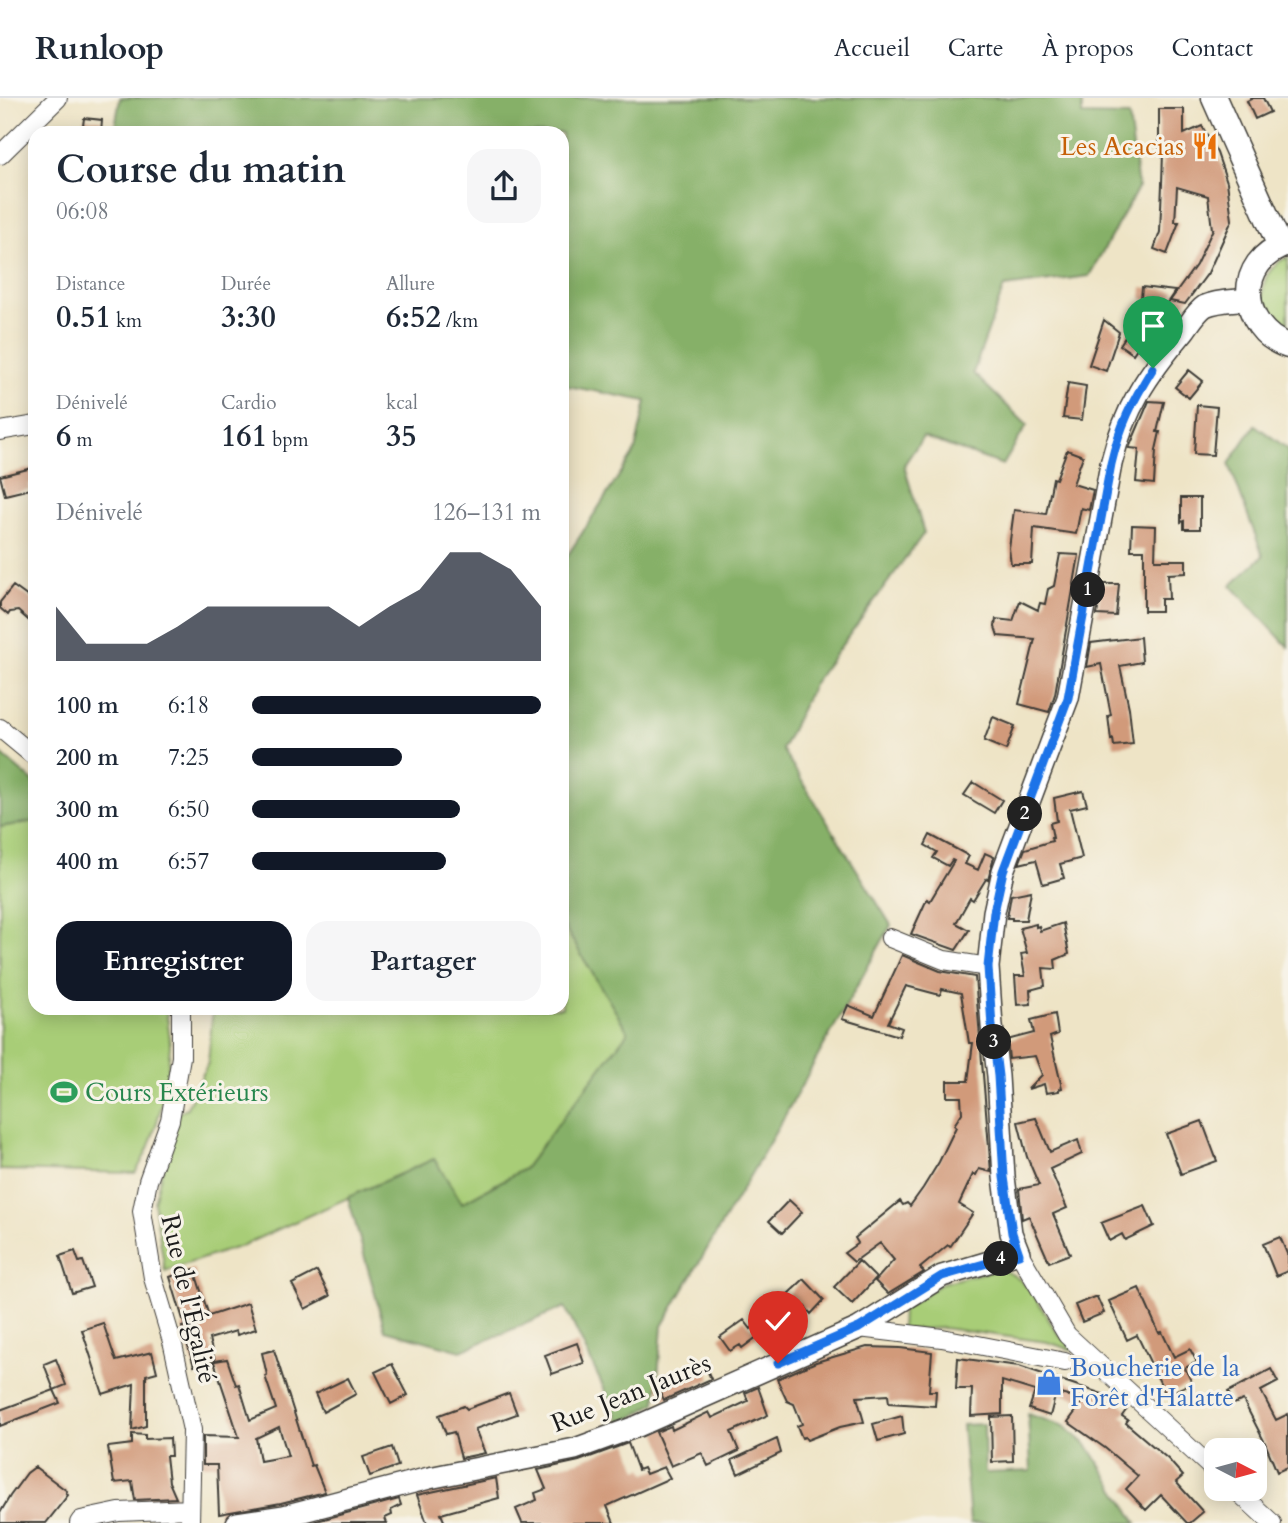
<!DOCTYPE html>
<html lang="fr">
<meta charset="utf-8">
<style>
:root{--surface:#fff;--page:#f6f6f7;--text:#1f2937;--muted:#747a83;--line:#e0e1e3;--accent:#111827}
body{margin:0;font-family:Cardo,serif;background:var(--page);color:var(--text);height:100vh;display:flex;flex-direction:column;font-size:26px;white-space:nowrap}
*{box-sizing:border-box;margin:0}
p{font-size:23px;color:var(--muted)}
.icon{flex:none;width:38px;height:38px;fill:none;stroke:currentColor;stroke-width:2;stroke-linecap:round;stroke-linejoin:round}
.map{position:relative;flex:1;overflow:hidden}
.details{position:absolute;left:28px;top:28px;width:541px;height:889px;display:flex;flex-direction:column;background:var(--surface);border-radius:21px;box-shadow:0 4px 18px #0003}
.details>*{flex:none}
.needle{width:46px;rotate:96deg}
.tools{position:absolute;left:1204px;top:1340px;display:grid;gap:14px}
.tools a{display:grid;place-items:center;width:63px;height:63px;border-radius:14px;background:var(--surface);box-shadow:0 4px 18px #0003;font-size:35px}
.pin{position:absolute;display:grid;place-items:center;width:60px;height:60px;color:#fff;margin:-72px -30px;border-radius:50% 50% 50% 0;rotate:-45deg;box-shadow:0 0 7px #0007}
.pin .icon{rotate:45deg}
.km{position:absolute;width:35px;height:35px;margin:-18px;border-radius:50%;background:#222;color:#fff;font-size:19px;line-height:35px;text-align:center}
.round{display:grid;place-items:center;flex:none;width:74px;height:74px;border-radius:21px;background:var(--page)}
.headline{display:flex;align-items:center;justify-content:space-between;height:119px;padding:0 28px}
h1{font-size:38px;font-weight:700;line-height:52px}
.metrics{display:grid;grid-template-columns:repeat(3,1fr);gap:10px;height:119px;padding:7px 28px}
.metrics div{display:grid;align-content:center}
.metrics b{font-size:30px;font-weight:700}
.metrics small{font-size:19px;font-weight:400}
.metrics p{font-size:19px}
.chart{height:196px;padding:14px 28px}
.chart p{display:flex;justify-content:space-between}
.chart svg{width:100%;height:126px;margin-top:7px;fill:var(--accent);opacity:.7}
.action{display:flex;gap:14px;margin-top:auto;padding:14px 28px}
.action a{flex:1;height:80px;border-radius:21px;background:var(--accent);color:#fff;font-size:28px;font-weight:700;line-height:80px;text-align:center}
.action a+a{background:var(--page);color:var(--text)}
ul{padding:0 28px;list-style:none;font-size:23px}
li{display:grid;grid-template-columns:112px 84px 1fr;align-items:center;height:52px}
li i{height:18px;border-radius:9px;background:var(--accent)}
header{display:flex;align-items:center;gap:42px;box-sizing:border-box;height:98px;padding:0 35px;background:var(--surface);border-bottom:2px solid var(--line)}
header strong{font-size:33px}
nav{display:flex;gap:38px;margin-inline-start:auto;font-size:24px}
.map>svg:first-child{display:block}
</style>
<header>
<strong>Runloop</strong>
<nav><a>Accueil</a><a>Carte</a><a>À propos</a><a>Contact</a></nav>
</header>
<div class="map">
<svg width="1288" height="1425" viewBox="0 0 1288 1425">
<rect width="100%" height="100%" fill="#f7f3e8"/>
<filter id="ink" filterUnits="userSpaceOnUse"><feTurbulence type="fractalNoise" baseFrequency=".0143" numOctaves="2"/><feDisplacementMap in="SourceGraphic" scale="14" xChannelSelector="R" yChannelSelector="G"/><feConvolveMatrix kernelMatrix="1 2 1 2 8 2 1 2 1" color-interpolation-filters="sRGB"/></filter>
<filter id="wash" filterUnits="userSpaceOnUse"><feTurbulence type="fractalNoise" baseFrequency=".00686" numOctaves="4" result="noise"/><feDisplacementMap in="SourceGraphic" scale="28" xChannelSelector="R" yChannelSelector="G"/><feGaussianBlur stdDeviation="1.57" result="paint"/><feColorMatrix in="noise" values="0 0 0 0 0 0 0 0 0 0 0 0 0 0 0 0 0 1.4 0 .05"/><feComposite in="paint" operator="in"/></filter>
<g filter="url(#wash)">
<rect width="100%" height="100%" fill="#eee4c6"/>
<!-- green -->
<path fill="#a8cd77" stroke="#62744a" stroke-width="2" d="M 1288,159 L 1288,234 C 1255,219 1254,173 1288,159 Z
M 35,723 L 35,910 L 166,910 C 167,922 170,936 170,948 C 167,988 157,1042 135,1075 L 0,1072 L 0,729 Z
M 562,825 L 629,934 L 524,1071 L 462,1105 L 434,1061 L 241,1148 L 165,1173 L 154,1104 L 177,1015 L 187,1010 L 208,965 L 213,910 L 562,910 Z
M 998,1171 C 1032,1179 1040,1213 1060,1238 C 1065,1243 1071,1248 1076,1253 L 1047,1244 L 943,1230 L 901,1232 L 902,1212 L 942,1185 Z"/>
<!-- forest -->
<path fill="#86b068" stroke="#516642" stroke-width="2" d="M 120,0 L 1082,0 L 1082,17 L 1129,18 L 1138,90 L 1089,178 L 1004,189 L 973,275 L 1027,327 L 1003,367 L 923,339 L 904,367 L 924,435 L 814,585 L 782,651 L 891,827 L 779,1028 L 662,1228 L 656,1305 L 621,1326 L 565,1209 L 461,1253 L 385,1232 L 348,1099 L 434,1061 L 462,1105 L 524,1071 L 628,934 L 562,825 L 562,466 L 635,353 L 646,303 L 562,287 L 562,35 L 114,35 Z
M 1255,327 L 1288,351 L 1288,549 L 1231,487 L 1263,458 L 1229,366 Z
M 0,655 L 35,685 L 35,723 L 0,729 Z
M 1028,1316 L 1064,1328 L 1088,1348 L 1137,1425 L 970,1425 L 962,1327 L 984,1326 L 985,1375 L 1031,1373 Z"/>
<g id="blocks">
<!-- building -->
<path fill="#d19a7a" fill-rule="evenodd" d="M 1253,0 L 1263,0 L 1270,14 L 1255,21 L 1247,3 Z
M 1159,11 L 1184,11 L 1184,36 L 1202,28 L 1217,55 L 1227,84 L 1232,122 L 1208,175 L 1185,206 L 1170,203 L 1196,167 L 1213,131 L 1212,131 L 1208,98 L 1177,89 L 1175,124 L 1179,124 L 1167,156 L 1154,151 L 1160,134 L 1162,86 L 1163,54 L 1159,54 Z
M 84,20 L 102,22 L 101,35 L 82,35 Z
M 1142,189 L 1175,193 L 1133,256 L 1120,247 L 1132,228 L 1136,230 L 1153,205 L 1141,200 Z
M 1104,222 L 1119,234 L 1106,273 L 1089,267 Z
M 1189,272 L 1203,283 L 1189,300 L 1175,289 Z
M 1068,285 L 1086,288 L 1082,322 L 1063,320 Z
M 1149,303 L 1164,304 L 1157,334 L 1160,334 L 1156,352 L 1154,386 L 1136,384 L 1139,351 L 1129,350 Z
M 1197,307 L 1217,309 L 1213,357 L 1194,356 Z
M 1067,352 L 1083,358 L 1073,386 L 1093,392 L 1089,412 L 1081,410 L 1076,436 L 1034,430 L 1032,466 L 1011,466 L 1009,450 L 1014,412 L 1046,416 L 1053,380 L 1056,381 Z
M 32,370 L 35,384 L 29,386 L 30,391 L 5,397 L 0,378 Z
M 1181,400 L 1200,400 L 1200,431 L 1184,431 L 1184,423 L 1181,424 Z
M 1132,427 L 1156,428 L 1155,462 L 1186,462 L 1186,475 L 1168,476 L 1169,501 L 1161,501 L 1161,513 L 1144,513 L 1144,452 L 1131,452 Z
M 1060,456 L 1079,457 L 1055,596 L 1049,614 L 1019,606 L 1035,541 L 998,538 L 995,529 L 996,521 L 1013,523 L 1020,503 L 1038,512 L 1040,505 L 1045,506 L 1048,491 L 1054,488 Z
M 1102,486 L 1119,486 L 1116,518 L 1097,517 Z
M 13,488 L 35,504 L 35,528 L 18,513 L 10,514 L 8,517 L 0,510 L 0,504 Z
M 1140,539 L 1142,564 L 1120,568 L 1129,610 L 1133,646 L 1114,648 L 1113,641 L 1111,642 L 1108,618 L 1111,617 L 1101,566 L 1087,569 L 1091,545 Z
M 993,619 L 1015,628 L 1006,652 L 984,643 Z
M 973,684 L 1002,702 L 994,715 L 964,697 Z
M 1083,693 L 1087,707 L 1070,711 L 1082,760 L 1060,766 L 1064,780 L 1043,786 L 1036,762 L 1019,766 L 1025,751 L 1052,743 L 1051,740 L 1053,740 L 1050,725 L 1057,723 L 1054,700 Z
M 930,737 L 969,758 L 965,766 L 978,772 L 985,755 L 994,759 L 988,782 L 986,781 L 973,802 L 970,800 L 956,825 L 969,832 L 956,852 L 911,836 L 927,801 L 930,803 L 954,763 L 952,762 L 948,768 L 933,760 L 937,754 L 925,747 Z
M 1031,793 L 1026,822 L 1012,822 L 1012,820 L 1007,820 L 1011,797 Z
M 1063,825 L 1069,856 L 1055,862 L 1056,871 L 1043,870 L 1045,888 L 1030,892 L 1031,906 L 1017,907 L 1015,878 L 1025,878 L 1021,856 L 1027,855 L 1020,830 L 1036,826 L 1036,829 L 1039,828 L 1040,833 Z
M 902,857 L 940,873 L 975,879 L 991,1074 L 979,1071 L 976,1077 L 973,1076 L 959,1106 L 973,1115 L 950,1149 L 948,1147 L 920,1170 L 924,1174 L 888,1196 L 875,1183 L 894,1162 L 880,1145 L 854,1164 L 844,1155 L 858,1145 L 855,1140 L 900,1103 L 903,1107 L 907,1105 L 910,1108 L 923,1090 L 939,1064 L 956,1029 L 954,1027 L 962,1015 L 961,999 L 947,999 L 947,983 L 968,983 L 973,945 L 969,945 L 961,895 L 942,891 L 940,897 L 906,888 L 888,925 L 902,930 L 899,938 L 842,921 L 848,907 L 874,918 Z
M 1055,916 L 1058,936 L 1050,939 L 1062,990 L 1059,991 L 1059,993 L 1046,995 L 1044,986 L 1028,991 L 1042,977 L 1035,958 L 1009,961 L 1007,942 L 1034,935 L 1031,922 Z
M 1036,1020 L 1050,1054 L 1078,1042 L 1082,1056 L 1050,1071 L 1067,1110 L 1053,1116 L 1070,1156 L 1049,1164 L 1029,1118 L 1022,1121 L 1019,1091 L 1039,1087 L 1027,1059 L 1018,1024 Z
M 1202,1023 L 1217,1063 L 1181,1076 L 1166,1036 Z
M 789,1102 L 802,1114 L 782,1135 L 769,1123 Z
M 1145,1108 L 1154,1128 L 1125,1142 L 1122,1136 L 1109,1143 L 1101,1125 Z
M 1280,1139 L 1288,1158 L 1288,1173 L 1276,1178 L 1263,1146 Z
M 75,1153 L 79,1164 L 83,1163 L 92,1189 L 72,1195 L 60,1158 Z
M 859,1163 L 876,1180 L 852,1206 L 834,1189 Z
M 194,1171 L 209,1218 L 248,1205 L 256,1231 L 237,1237 L 236,1233 L 209,1241 L 215,1263 L 227,1261 L 236,1287 L 239,1286 L 250,1322 L 276,1311 L 265,1278 L 267,1277 L 262,1255 L 274,1252 L 311,1368 L 314,1367 L 325,1394 L 281,1405 L 219,1416 L 217,1367 L 203,1367 L 203,1338 L 239,1339 L 214,1264 L 194,1268 L 182,1229 L 185,1228 L 170,1179 ZM 279,1329 L 288,1358 L 260,1363 L 256,1340 Z
M 317,1173 L 330,1198 L 305,1211 L 292,1186 Z
M 804,1181 L 824,1202 L 811,1216 L 805,1209 L 778,1233 L 773,1227 L 742,1250 L 740,1247 L 730,1253 L 720,1239 L 744,1222 L 751,1231 Z
M 1139,1190 L 1159,1235 L 1162,1234 L 1174,1259 L 1190,1251 L 1197,1264 L 1185,1270 L 1192,1285 L 1166,1297 L 1137,1237 L 1127,1242 L 1109,1203 Z
M 1094,1199 L 1097,1199 L 1104,1215 L 1082,1224 L 1075,1207 Z
M 103,1225 L 116,1263 L 152,1254 L 157,1274 L 146,1277 L 146,1328 L 132,1332 L 134,1286 L 103,1296 L 82,1232 Z
M 577,1245 L 584,1265 L 552,1276 L 545,1257 Z
M 867,1249 L 900,1250 L 932,1254 L 929,1293 L 936,1293 L 935,1308 L 889,1305 L 888,1297 L 857,1299 L 864,1324 L 840,1329 L 807,1342 L 805,1339 L 802,1340 L 797,1328 L 802,1326 L 794,1306 L 787,1303 L 777,1281 L 816,1264 Z
M 958,1260 L 1019,1268 L 1114,1300 L 1127,1311 L 1122,1318 L 1128,1322 L 1126,1325 L 1168,1361 L 1183,1378 L 1176,1384 L 1203,1414 L 1190,1425 L 1187,1425 L 1161,1397 L 1146,1412 L 1126,1391 L 1138,1378 L 1105,1350 L 1068,1324 L 1084,1302 L 1056,1295 L 1050,1318 L 1029,1311 L 1035,1293 L 1002,1283 L 1002,1316 L 971,1318 L 972,1291 L 956,1291 Z
M 56,1261 L 66,1287 L 54,1292 L 44,1266 Z
M 704,1265 L 711,1281 L 664,1302 L 656,1285 Z
M 392,1266 L 408,1297 L 391,1306 L 375,1274 Z
M 1271,1271 L 1278,1284 L 1261,1293 L 1276,1322 L 1288,1316 L 1288,1369 L 1277,1374 L 1265,1345 L 1243,1302 L 1234,1306 L 1228,1294 Z
M 348,1280 L 356,1296 L 323,1314 L 315,1296 Z
M 758,1289 L 768,1317 L 731,1334 L 739,1353 L 708,1368 L 702,1355 L 671,1368 L 656,1334 L 671,1328 L 672,1332 L 709,1314 L 712,1320 L 748,1303 L 745,1295 Z
M 54,1292 L 60,1305 L 0,1328 L 0,1312 Z
M 509,1295 L 517,1316 L 475,1331 L 485,1355 L 461,1360 L 454,1334 L 446,1336 L 439,1317 L 464,1308 L 467,1311 Z
M 902,1318 L 904,1336 L 878,1343 L 873,1326 Z
M 1012,1318 L 1013,1363 L 992,1364 L 991,1319 Z
M 132,1336 L 145,1337 L 145,1341 L 170,1340 L 171,1358 L 166,1358 L 169,1384 L 176,1400 L 135,1402 L 132,1383 L 114,1385 L 108,1349 L 132,1346 Z
M 777,1341 L 781,1355 L 738,1376 L 732,1362 Z
M 628,1345 L 638,1372 L 643,1370 L 646,1376 L 664,1369 L 670,1380 L 607,1408 L 614,1425 L 522,1425 L 516,1411 L 537,1402 L 535,1395 L 546,1391 L 538,1372 L 579,1363 Z
M 392,1349 L 398,1368 L 370,1378 L 363,1359 Z
M 35,1369 L 67,1393 L 66,1395 L 68,1397 L 46,1425 L 0,1425 L 0,1415 L 10,1398 L 27,1375 Z
M 496,1380 L 499,1400 L 441,1416 L 445,1425 L 427,1425 L 417,1397 Z
M 399,1401 L 401,1407 L 391,1412 L 392,1417 L 385,1420 L 387,1425 L 309,1425 Z"/>
</g>
</g>
<g filter="url(#ink)">
<use href="#blocks" fill-opacity="0" stroke="#3c3a36" stroke-width="2"/>
<g fill="none" stroke-linecap="round" stroke-linejoin="round">
<defs>
<path id="minor" d="M 0,57 L 58,0
M 0,333 L 35,327
M 0,630 L 35,659
M 890,840 L 944,862 L 988,869
M 181,910 L 181,959 L 170,1022 L 148,1083 L 142,1113 L 153,1180 L 173,1247 L 192,1332 L 190,1425
M 1019,1155 L 1067,1237 L 1216,1374
M 859,1230 L 942,1240 L 1065,1264
M 1235,1391 L 1272,1425
M 79,1425 L 81,1422 L 119,1414 L 190,1411"/>
<path id="tertiary" d="M 237,1425 L 284,1418 L 429,1380 L 575,1351 L 638,1328 L 859,1230 L 942,1178 L 1019,1155 L 1011,1135 L 1004,1079 L 998,978 L 992,928 L 988,869 L 994,814 L 1003,773 L 1068,600 L 1111,366 C 1125,309 1147,277 1184,233 C 1190,225 1197,213 1205,208 C 1218,202 1235,203 1249,201"/>
<path id="secondary" d="M 1214,0 L 1280,148
M 1288,146 C 1234,161 1238,231 1288,248"/>
</defs>
<!-- minor casing -->
<use href="#minor" stroke="#3c3a36" stroke-width="20"/>
<!-- tertiary casing -->
<use href="#tertiary" stroke="#3c3a36" stroke-width="24"/>
<!-- secondary casing -->
<use href="#secondary" stroke="#3c3a36" stroke-width="27"/>
<!-- minor -->
<use href="#minor" stroke="#fff" stroke-width="18"/>
<!-- tertiary -->
<use href="#tertiary" stroke="#fff" stroke-width="21"/>
<!-- secondary -->
<use href="#secondary" stroke="#fff" stroke-width="24"/>
</g>
</g>
<g fill="none" stroke-linecap="round" stroke-linejoin="round" filter="url(#ink)">
<defs>
<path id="route" d="M 778,1265 L 859,1230 L 942,1178 L 1019,1156 L 1012,1135 L 1004,1079 L 998,978 L 992,928 L 988,869 L 994,814 L 1003,773 L 1068,600 L 1111,366 C 1120,327 1132,304 1153,270"/>
</defs>
<!-- route casing -->
<use href="#route" stroke="#fff" stroke-width="14"/>
<!-- route -->
<use href="#route" stroke="#1a73e8" stroke-width="9"/>
</g>
<!-- icons -->
<defs>
<symbol id="restaurant-bare" viewBox="-9 -9 18 18"><path d="M-5-6h1v4h1v-4h1v4h1v-4h1v5L-1.5 .5V6h-2V.5L-5-1ZM5-6V6H3V1.5H1.5Q1.5-4 5-6Z" fill="#e8710a" stroke="#f7f3e8" stroke-width="2.5" paint-order="stroke"/></symbol>
<symbol id="stadium-bare" viewBox="-9 -9 18 18"><path d="M0-5a6.5 5 0 1 0 0 10a6.5 5 0 1 0 0-10ZM-3.5-1.8h7v3.6h-7Z" fill="#2e9e5b" stroke="#f7f3e8" stroke-width="2.5" paint-order="stroke"/></symbol>
<symbol id="shop-bare" viewBox="-9 -9 18 18"><path d="M-5-2.5h2.3a2.7 3.5 0 0 1 5.4 0H5L5.5 6h-11ZM-1.5-2.5h3a1.5 2.3 0 0 0-3 0Z" fill="#3f7fe0" stroke="#f7f3e8" stroke-width="2.5" paint-order="stroke"/></symbol>
</defs>
<g fill-rule="evenodd">
<use href="#restaurant-bare" x="1186" y="29" width="38" height="38"/>
<use href="#stadium-bare" x="45" y="975" width="38" height="38"/>
<use href="#shop-bare" x="1030" y="1265" width="38" height="38"/>
</g>
<g text-anchor="middle" dominant-baseline="central" stroke-width="6" stroke-linejoin="round" paint-order="stroke">
<!-- food labels -->
<g font-size="26" fill="#c56008" stroke="#f7f3e8" text-anchor="end">
<text x="1184" y="48">Les Acacias</text>
</g>
<!-- leisure labels -->
<g font-size="26" fill="#27864d" stroke="#f7f3e8" text-anchor="start">
<text x="85" y="994">Cours Extérieurs</text>
</g>
<!-- street labels -->
<g font-size="26" fill="#1c1c1c" stroke="#f7f3e8">
<text transform="translate(189 1201) rotate(77)">Rue de l'Égalité</text>
<text transform="translate(631 1295) rotate(-22)">Rue Jean Jaurès</text>
</g>
<!-- shop labels -->
<g font-size="26" fill="#366cbe" stroke="#f7f3e8" text-anchor="start">
<text x="1070" y="1269">Boucherie de la<tspan x="1070" dy="30">Forêt d'Halatte</tspan></text>
</g>
</g>
</svg>
<div class="tools">
<a><svg class="needle" viewBox="-14 -14 28 28"><path d="M0-13l5 13h-10z" fill="#e53935"/><path d="M0 13l5-13h-10z" fill="#747a83"/></svg></a>
</div>
<div class="pin" style="left:1153px;top:270px;background:#1e9e55"><svg class="icon" aria-label="arrive" viewBox="0 0 24 24"><path d="M6 21V4h12l-3 4 3 4H6"/></svg></div>
<div class="pin" style="left:778px;top:1265px;background:#d93025"><svg class="icon" aria-label="check" viewBox="0 0 24 24"><path d="M5 12l5 5 9-10"/></svg></div>
<b class="km" style="left:1088px;top:492px">1</b>
<b class="km" style="left:1025px;top:716px">2</b>
<b class="km" style="left:994px;top:944px">3</b>
<b class="km" style="left:1001px;top:1161px">4</b>
<section class="details">
<div class="headline"><div><h1>Course du matin</h1><p>06:08</p></div><a class="round"><svg class="icon" aria-label="share" viewBox="0 0 24 24"><path d="M12 15V3M7 8l5-5 5 5M5 13v7h14v-7"/></svg></a></div>
<div class="metrics">
<div><p>Distance</p><b>0.51<small> km</small></b></div>
<div><p>Durée</p><b>3:30</b></div>
<div><p>Allure</p><b>6:52<small> /km</small></b></div>
</div>
<div class="metrics">
<div><p>Dénivelé</p><b>6<small> m</small></b></div>
<div><p>Cardio</p><b>161<small> bpm</small></b></div>
<div><p>kcal</p><b>35</b></div>
</div>
<div class="chart"><p><span>Dénivelé</span>126–131 m</p>
<svg viewBox="0 0 160 44" preserveAspectRatio="none"><path d="M0 44V25L10 38L20 38L30 38L40 32L50 25L60 25L70 25L80 25L90 25L100 32L110 25L120 19L130 6L140 6L150 12L160 25V44z"/></svg>
</div>
<ul>
<li><b>100 m</b>6:18<i style="width:100%"></i></li>
<li><b>200 m</b>7:25<i style="width:52%"></i></li>
<li><b>300 m</b>6:50<i style="width:72%"></i></li>
<li><b>400 m</b>6:57<i style="width:67%"></i></li>
</ul>
<div class="action"><a>Enregistrer</a><a>Partager</a></div>
</section>
</div>
